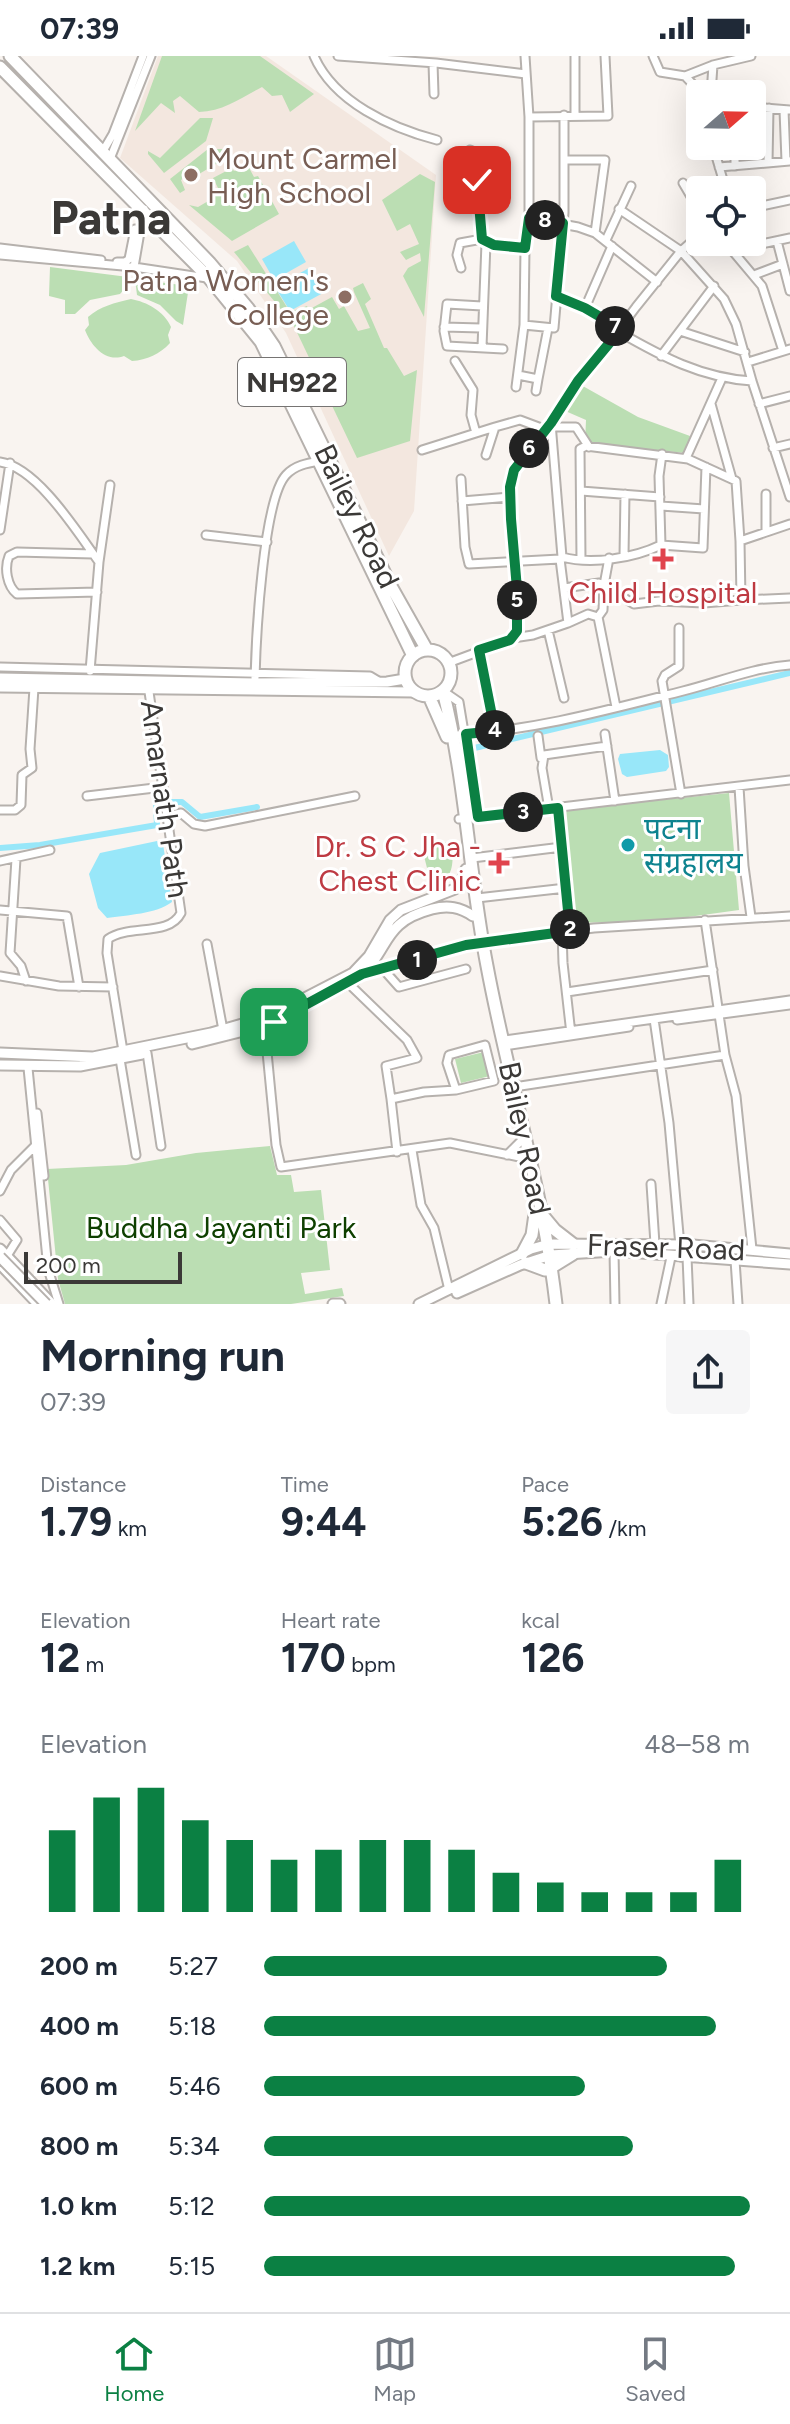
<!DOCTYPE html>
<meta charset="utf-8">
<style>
:root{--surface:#fff;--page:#f6f6f7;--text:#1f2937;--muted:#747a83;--line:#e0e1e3;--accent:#0b8043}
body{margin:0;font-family:Figtree,"Noto Sans Devanagari",sans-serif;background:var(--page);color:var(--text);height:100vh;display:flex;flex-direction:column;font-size:30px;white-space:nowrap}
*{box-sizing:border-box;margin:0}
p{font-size:26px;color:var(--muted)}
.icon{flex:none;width:44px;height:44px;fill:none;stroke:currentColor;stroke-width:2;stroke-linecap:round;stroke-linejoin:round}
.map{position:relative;height:1248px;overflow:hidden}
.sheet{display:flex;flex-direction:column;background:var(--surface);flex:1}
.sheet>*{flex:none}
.needle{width:52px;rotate:70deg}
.tools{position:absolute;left:686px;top:24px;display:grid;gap:16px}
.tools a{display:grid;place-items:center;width:80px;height:80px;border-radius:8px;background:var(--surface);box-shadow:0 8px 32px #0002;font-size:40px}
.scale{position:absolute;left:24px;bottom:20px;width:158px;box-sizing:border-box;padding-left:8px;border:4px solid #3b3937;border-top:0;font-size:22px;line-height:28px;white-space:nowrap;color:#3b3937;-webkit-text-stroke:6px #fff;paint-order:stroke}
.pin{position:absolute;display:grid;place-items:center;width:68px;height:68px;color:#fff;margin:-34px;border-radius:16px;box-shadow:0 4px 12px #0006}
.km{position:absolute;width:40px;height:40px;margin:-20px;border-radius:50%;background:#222;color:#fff;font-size:22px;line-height:40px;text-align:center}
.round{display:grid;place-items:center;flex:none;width:84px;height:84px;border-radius:8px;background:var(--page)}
.summary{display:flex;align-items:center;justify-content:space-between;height:136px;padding:0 40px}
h1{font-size:44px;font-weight:700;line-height:60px}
.stats{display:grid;grid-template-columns:repeat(3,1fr);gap:12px;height:136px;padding:8px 40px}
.stats div{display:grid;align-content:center}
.stats b{font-size:40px;font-weight:700}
.stats small{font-size:22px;font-weight:400}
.stats p{font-size:22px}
.chart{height:224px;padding:16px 40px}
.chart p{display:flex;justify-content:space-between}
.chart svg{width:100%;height:144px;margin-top:8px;stroke:var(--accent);stroke-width:6}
ul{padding:0 40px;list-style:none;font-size:26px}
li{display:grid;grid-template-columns:128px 96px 1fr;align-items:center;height:60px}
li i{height:20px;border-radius:10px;background:var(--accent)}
.status{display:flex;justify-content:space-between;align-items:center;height:56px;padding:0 40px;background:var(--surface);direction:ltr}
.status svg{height:22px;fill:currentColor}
.tab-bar{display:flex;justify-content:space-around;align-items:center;height:112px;border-top:2px solid var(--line);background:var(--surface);font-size:22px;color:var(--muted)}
.tab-bar a{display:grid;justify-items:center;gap:4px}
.tab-bar .on{color:var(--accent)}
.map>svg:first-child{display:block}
</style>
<div class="status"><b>07:39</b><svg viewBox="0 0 49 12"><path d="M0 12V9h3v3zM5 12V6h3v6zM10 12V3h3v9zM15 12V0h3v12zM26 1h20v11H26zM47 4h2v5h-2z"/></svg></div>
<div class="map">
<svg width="790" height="1248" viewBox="0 0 790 1248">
<rect width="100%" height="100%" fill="#f9f4f0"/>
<!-- built -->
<path fill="#f3e7df" d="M 158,0 L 266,0 L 436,119 L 414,455 L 389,500 L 286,277 L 237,205 L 120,102 Z"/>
<!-- green -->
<path fill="#bbdeb3" d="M 162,0 L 260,0 L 314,38 L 290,56 L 282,39 L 272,40 L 262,31 C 241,42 224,55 199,56 L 180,40 L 173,45 L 175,57 L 161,47 L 135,75 Z
M 200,62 L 213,62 L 206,85 L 164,117 L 148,98 L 148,95 L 160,102 Z
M 208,93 L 226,93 L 228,101 L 199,118 L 195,116 L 181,124 L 185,134 L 180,137 L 170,123 Z
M 247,108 L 254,121 L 258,120 L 279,158 L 232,185 L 189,149 L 198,151 L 210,144 L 209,139 L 219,134 L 213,122 L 232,112 L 234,115 Z
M 420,118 L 435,126 L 424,261 L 403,220 L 408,212 L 421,205 L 420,197 L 406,204 L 400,196 L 419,188 L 410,168 L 397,175 L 382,144 Z
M 248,189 L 290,256 L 307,250 L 314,266 L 317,264 L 310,253 L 332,241 L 339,253 L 344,250 L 358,275 L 370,272 L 354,236 L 353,232 L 363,227 L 371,243 L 365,248 L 384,292 L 387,292 L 404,320 L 417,314 L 410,385 L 357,402 L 293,268 L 234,196 Z
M 50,211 L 128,221 L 127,230 L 120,238 L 90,244 L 75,258 L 65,258 L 65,244 L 49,240 Z
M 135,223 L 189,230 L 183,269 L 176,265 L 160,249 L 137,239 Z
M 131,243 C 147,246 164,255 171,271 L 168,279 L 170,287 C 160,298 147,304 132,305 L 124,300 C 106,307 91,290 85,274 L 89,269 L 88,261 C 101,250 114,247 131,243 Z
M 581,329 L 638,361 L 690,380 L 685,397 L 585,387 L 586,364 L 563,354 Z
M 729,737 L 739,854 L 659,865 L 573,867 L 564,754 Z
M 451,785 C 454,805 455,824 432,832 L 422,792 Z
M 484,996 L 490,1020 L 461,1027 L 455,1003 Z
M 270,1090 L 277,1119 L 291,1119 L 294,1136 L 321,1134 L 330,1214 L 301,1217 L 305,1238 L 342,1232 L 344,1240 L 291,1248 L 65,1248 L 58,1223 L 47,1113 L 126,1109 L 196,1097 Z"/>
<!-- water -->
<path fill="#98e7f9" d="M 294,185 L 306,206 L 274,224 L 262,203 Z
M 309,212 L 323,237 L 290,255 L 275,231 Z
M 660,694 L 668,699 L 669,711 L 666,715 L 627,721 L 622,718 L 618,703 L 620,698 Z
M 157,785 L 163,788 L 172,846 C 156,858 127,859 107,862 L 98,852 L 89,818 L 100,797 Z"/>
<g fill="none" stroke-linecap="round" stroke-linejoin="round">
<!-- canal -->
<path stroke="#98e7f9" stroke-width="6" d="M 466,694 L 790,617
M 171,746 L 182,746 L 200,761 L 257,751
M 0,792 L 40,789 L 157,769 L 156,747"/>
<defs>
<path id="minor" d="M 314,0 C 334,46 391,72 437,84
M 338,0 L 436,7 L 526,18
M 575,0 L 575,58
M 653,0 L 660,16 L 685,20 L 702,38
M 433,7 L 434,38
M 685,20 L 713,9 L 751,0
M 711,38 L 713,9
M 752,51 L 790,54
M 784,54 L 786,105
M 529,61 L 608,60 L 605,0
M 713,90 L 726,134
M 470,94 L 474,96 L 477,103 L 478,162 L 482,183 L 494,189 L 525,192
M 103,95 L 113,78 L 143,0
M 110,103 L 151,0
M 564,104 L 605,104 L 595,177
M 768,107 L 769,52
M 735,110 L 735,90
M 719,111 L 790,105
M 683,127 L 700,156
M 752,152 L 790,144
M 619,153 L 681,195 L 724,243 L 736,268 L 752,325 L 790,441
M 529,162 L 578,171 L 595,177 L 657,226
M 606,184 L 631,130
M 777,185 L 790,235
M 725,186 L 762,230 L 783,295
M 0,192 L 101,204
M 733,194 L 790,182
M 0,199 L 134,211 L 144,153
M 117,206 L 125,206 L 129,203 L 135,173
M 134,211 L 207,222
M 461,212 L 457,199 L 460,187 L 482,183
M 754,219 L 783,208
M 556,240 L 585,252 L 621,273
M 482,250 L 447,248 L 444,275 L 447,290 L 503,293
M 585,252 L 612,190
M 524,269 L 554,272 L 564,157 L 564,59
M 444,271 L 481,272
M 680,275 L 745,296
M 619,276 C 661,300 701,322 752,325
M 482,291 L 486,187
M 661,300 L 714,230
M 455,305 L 473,334 L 471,359 L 476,377
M 748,306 L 790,293
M 518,319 L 538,323 L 548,272
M 516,331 L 524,269 L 525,192 L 529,162 L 529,61 L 525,0
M 536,335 L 538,323
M 711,348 L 732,423
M 759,348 L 790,340
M 551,371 L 576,371 L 589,391
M 773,392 L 790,388
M 422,394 L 495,371
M 486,399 L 495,371 L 520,364 L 544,373
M 686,402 L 722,322
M 0,406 C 37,411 78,477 99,506 L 90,615
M 461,423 L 465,491 L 469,508 L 560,503 L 562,501 L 551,367
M 581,435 L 660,441
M 766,438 L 766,476
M 462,445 L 510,441
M 661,450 L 704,453
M 0,474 L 10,407
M 206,479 L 267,486
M 740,485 L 741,544 L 790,542
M 661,489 L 703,492 L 706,411
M 93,498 L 17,496 L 9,500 C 4,512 7,530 17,538 L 97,536
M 624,500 L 625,438
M 562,501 C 592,509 634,502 661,489 L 659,420 L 662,398
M 560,503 L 568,567 L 588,558 L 598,561 L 616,651
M 581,503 L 580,393 L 586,390 L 688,403 L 736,425 L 740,485 L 790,468
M 99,506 L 110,429
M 564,532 L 599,527 L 634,548 L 659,545 L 704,547 L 741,544
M 598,561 L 603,554 L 604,529 L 609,502
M 679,572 L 679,610 L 665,619 L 662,625 L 681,738
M 548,574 L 564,642
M 513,582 L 533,579 L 568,567
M 479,594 L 495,675
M 448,607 L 510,584 L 516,578 C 526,527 498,463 514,414 L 636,251 L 681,195 L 700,178
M 0,611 L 370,620 L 380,626
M 255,622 C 256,583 263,444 286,419 C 295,409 308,407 320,405
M 443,635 L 459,646 L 478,761
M 605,678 L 615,745
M 454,679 C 532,675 608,654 683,635 C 719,626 752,612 790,609
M 538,680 L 541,702
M 739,731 L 744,810 L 751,861
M 87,740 L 163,731
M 558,752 L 570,875
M 549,753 L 542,712 L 544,699 L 607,690
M 0,754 L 15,754 L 21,749 L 22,719 L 32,712 L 30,693 L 34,632
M 167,760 L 181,757 L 194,768 L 205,770 L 355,740
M 459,763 L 790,724
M 472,802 L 562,791
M 16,803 L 10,897 L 21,910 L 26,925
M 0,805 L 50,794
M 477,842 L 566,832
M 0,854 L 67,860 L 79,931
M 705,864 L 725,999 L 736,1040 L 752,1193
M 562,876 L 563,907 L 571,978
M 207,888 L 223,974
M 383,913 L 399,931 L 466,913
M 364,918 L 483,886 L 594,872 L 790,860
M 0,920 L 59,930 L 113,931
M 347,926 L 407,984 L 417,1002 L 386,1010 L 391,1043
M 567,936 L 713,914
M 654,963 L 669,1067 L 681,1201
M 677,964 L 790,949
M 260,966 L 267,996 L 276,1089 L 281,1111 L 450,1087 L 524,1102
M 504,984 L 790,944
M 485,989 L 494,1025 L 456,1034 L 447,1007 L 449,999 Z
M 505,990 L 629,971
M 123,995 L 107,897 L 108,883 C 129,868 169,881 181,857 L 148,629
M 147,997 L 161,1090
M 120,1003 L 136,1099
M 28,1012 L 48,1213 L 59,1248
M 514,1031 L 725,999
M 37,1057 L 44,1120
M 412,1094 L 421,1149 L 434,1172 L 449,1234
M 397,1096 L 391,1043 L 424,1036 L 456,1034
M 507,1099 L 520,1086
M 651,1128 L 655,1188
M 0,1135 L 11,1114 L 35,1090
M 0,1164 L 17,1184 L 5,1203
M 614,1195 L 615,1248
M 687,1201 L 689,1248
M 735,1204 L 738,1248
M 661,1248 L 671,1201"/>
<path id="major" d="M 0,622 L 255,627 L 387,626 L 405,623
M 0,631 L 414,636
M 192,988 L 267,969 L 356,923 C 392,894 379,867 432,853 C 448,849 460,851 473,860
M 0,997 L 93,1001 L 211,977 L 270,960 L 353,917 L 369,900 L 390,864 L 401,854 L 455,833 L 461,827 L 466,813
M 0,1009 L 80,1010 L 142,998
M 0,1193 L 52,1248
M 0,1208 L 38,1248
M 457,1237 L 520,1209 L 551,1199 L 614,1195 L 790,1208
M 333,1248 L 340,1248
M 419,1248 L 531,1193 L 549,1188 L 693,1189 L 790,1198"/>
<path id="highway" d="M 10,0 L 210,207 L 248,252 L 274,290 L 392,532 L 427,594
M 0,11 L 209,222 L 261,286 L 413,600
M405 617a23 23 0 1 1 46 0a23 23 0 1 1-46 0Z
M 443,635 C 466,725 469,819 487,910 C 508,1023 543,1134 556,1248
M 429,640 L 447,681
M 545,1162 L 555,1174 L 573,1188
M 522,1198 L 532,1179 L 535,1158
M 526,1207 L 545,1214
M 552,1211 L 573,1198"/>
</defs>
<!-- minor casing -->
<use href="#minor" stroke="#b6b1ad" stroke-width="11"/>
<!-- major casing -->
<use href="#major" stroke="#b6b1ad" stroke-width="13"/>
<!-- highway casing -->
<use href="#highway" stroke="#b6b1ad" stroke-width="15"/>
<!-- minor -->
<use href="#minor" stroke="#fff" stroke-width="7"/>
<!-- major -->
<use href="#major" stroke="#fff" stroke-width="9"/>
<!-- highway -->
<use href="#highway" stroke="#fff" stroke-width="11"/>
<defs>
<path id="major-bridge" d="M 0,1201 L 46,1248"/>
</defs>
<!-- major-bridge casing -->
<use href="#major-bridge" stroke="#b6b1ad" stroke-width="13" stroke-linecap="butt"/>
<!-- major-bridge -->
<use href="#major-bridge" stroke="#fff" stroke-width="9"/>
</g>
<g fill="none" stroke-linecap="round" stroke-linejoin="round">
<defs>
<path id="route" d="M 274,966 L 362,918 L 466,889 L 570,875 L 558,752 L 478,761 L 466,678 L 495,675 L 479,594 L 510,584 L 517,575 L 517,533 L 511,463 L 510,431 L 514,414 L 551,367 L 578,325 L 621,273 L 585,252 L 556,240 L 563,167 L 529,162 L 525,192 L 494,189 L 482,183 L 477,124"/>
</defs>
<!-- route casing -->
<use href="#route" stroke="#fff" stroke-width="16"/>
<!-- route -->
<use href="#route" stroke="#0b8043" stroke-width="10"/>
</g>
<!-- markers -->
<g fill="#8d6e63" stroke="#fff" stroke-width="3">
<circle cx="191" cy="119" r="8"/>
<circle cx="345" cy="241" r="8"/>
</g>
<g fill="#e0444e" stroke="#fff" stroke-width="3">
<path d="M659 491h8v8h8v8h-8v8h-8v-8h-8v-8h8z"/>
<path d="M495 795h8v8h8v8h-8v8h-8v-8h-8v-8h8z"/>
</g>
<circle fill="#0f9aa8" stroke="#fff" stroke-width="3" cx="628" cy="789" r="8"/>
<g text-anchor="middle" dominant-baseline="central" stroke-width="6" stroke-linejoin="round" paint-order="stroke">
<!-- shield labels -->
<rect fill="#fff" stroke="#767473" stroke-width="2" x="238" y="302" width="108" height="48" rx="6"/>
<g font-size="28" font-weight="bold" fill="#3b3937">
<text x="292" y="326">NH922</text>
</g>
<!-- education labels -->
<g font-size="30" fill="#785e54" stroke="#fff" text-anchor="start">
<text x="207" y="102">Mount Carmel<tspan x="207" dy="34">High School</tspan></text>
<text x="329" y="224" text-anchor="end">Patna Women's<tspan x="329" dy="34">College</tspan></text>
</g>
<!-- street labels -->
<g font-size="30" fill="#3b3937" stroke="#fff">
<text transform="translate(357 460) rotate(64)">Bailey Road</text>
<text transform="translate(165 743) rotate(82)">Amarnath Path</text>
<text transform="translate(525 1082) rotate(78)">Bailey Road</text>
<text transform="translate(666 1191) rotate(2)">Fraser Road</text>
</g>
<!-- health labels -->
<g font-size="30" fill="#be3a42" stroke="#fff">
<text x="663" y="536">Child Hospital</text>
<text x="481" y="790" text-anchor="end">Dr. S C Jha -<tspan x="481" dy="34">Chest Clinic</tspan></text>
</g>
<!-- culture labels -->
<g font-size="30" fill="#0d838f" stroke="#fff" text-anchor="start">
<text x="644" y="772">पटना<tspan x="644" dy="34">संग्रहालय</tspan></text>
</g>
<!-- park labels -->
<g font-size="30" fill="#0e4000" stroke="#fff">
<text x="221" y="1171">Buddha Jayanti Park</text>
</g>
<!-- town labels -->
<g font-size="46" font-weight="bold" fill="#3b3937" stroke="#fff">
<text x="111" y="162">Patna</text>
</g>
</g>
</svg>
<div class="tools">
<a><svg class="needle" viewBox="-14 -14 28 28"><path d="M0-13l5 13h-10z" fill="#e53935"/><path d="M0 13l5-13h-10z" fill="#747a83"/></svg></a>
<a><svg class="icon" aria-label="locate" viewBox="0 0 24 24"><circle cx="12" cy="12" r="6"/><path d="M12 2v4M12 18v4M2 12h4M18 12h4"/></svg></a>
</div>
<div class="scale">200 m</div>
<div class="pin" style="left:274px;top:966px;background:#1e9e55"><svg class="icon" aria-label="arrive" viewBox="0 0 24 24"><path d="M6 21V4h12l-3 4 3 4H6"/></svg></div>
<div class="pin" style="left:477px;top:124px;background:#d93025"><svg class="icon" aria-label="check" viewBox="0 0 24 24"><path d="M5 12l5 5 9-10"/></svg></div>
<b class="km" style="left:417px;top:904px">1</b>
<b class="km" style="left:570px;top:873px">2</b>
<b class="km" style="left:523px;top:756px">3</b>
<b class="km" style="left:495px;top:674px">4</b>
<b class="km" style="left:517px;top:544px">5</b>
<b class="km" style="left:529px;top:392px">6</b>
<b class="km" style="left:615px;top:270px">7</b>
<b class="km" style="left:545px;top:164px">8</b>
</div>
<section class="sheet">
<div class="summary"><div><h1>Morning run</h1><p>07:39</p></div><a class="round"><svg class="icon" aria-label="share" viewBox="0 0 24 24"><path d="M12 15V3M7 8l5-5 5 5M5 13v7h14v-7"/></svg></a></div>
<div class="stats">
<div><p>Distance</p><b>1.79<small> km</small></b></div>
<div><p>Time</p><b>9:44</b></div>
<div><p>Pace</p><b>5:26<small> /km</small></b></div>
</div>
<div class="stats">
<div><p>Elevation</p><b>12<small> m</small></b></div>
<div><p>Heart rate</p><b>170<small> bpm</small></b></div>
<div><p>kcal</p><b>126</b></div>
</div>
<div class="chart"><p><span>Elevation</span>48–58 m</p>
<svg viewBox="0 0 160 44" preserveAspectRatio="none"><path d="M5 44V19M15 44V9M25 44V6M35 44V16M45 44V22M55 44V28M65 44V25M75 44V22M85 44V22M95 44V25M105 44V32M115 44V35M125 44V38M135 44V38M145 44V38M155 44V28"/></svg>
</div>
<ul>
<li><b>200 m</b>5:27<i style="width:83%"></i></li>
<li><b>400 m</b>5:18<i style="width:93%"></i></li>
<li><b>600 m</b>5:46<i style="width:66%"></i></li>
<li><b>800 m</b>5:34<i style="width:76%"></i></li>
<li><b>1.0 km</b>5:12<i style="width:100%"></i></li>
<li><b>1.2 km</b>5:15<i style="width:97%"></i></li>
</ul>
</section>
<nav class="tab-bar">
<a class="on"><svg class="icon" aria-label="home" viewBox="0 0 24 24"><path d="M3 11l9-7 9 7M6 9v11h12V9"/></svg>Home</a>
<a><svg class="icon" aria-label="map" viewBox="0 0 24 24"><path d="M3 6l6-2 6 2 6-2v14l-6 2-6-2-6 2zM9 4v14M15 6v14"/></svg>Map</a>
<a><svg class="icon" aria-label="saved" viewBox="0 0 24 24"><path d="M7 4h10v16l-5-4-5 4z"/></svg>Saved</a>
</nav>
